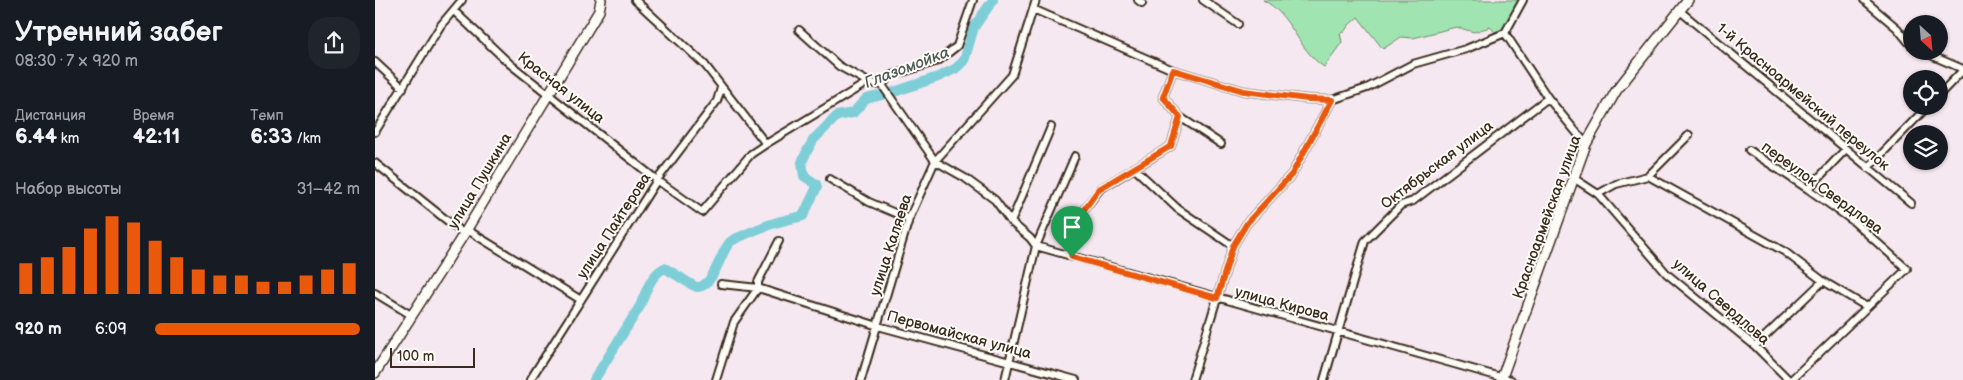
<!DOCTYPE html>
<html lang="ru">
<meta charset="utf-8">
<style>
:root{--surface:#171b24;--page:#20242c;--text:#f1f3f6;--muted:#9ea1a6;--accent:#ea580c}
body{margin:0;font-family:"Balsamiq Sans",sans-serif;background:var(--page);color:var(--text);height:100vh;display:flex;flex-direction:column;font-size:19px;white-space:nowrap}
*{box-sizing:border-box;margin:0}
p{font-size:16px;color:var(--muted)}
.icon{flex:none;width:28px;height:28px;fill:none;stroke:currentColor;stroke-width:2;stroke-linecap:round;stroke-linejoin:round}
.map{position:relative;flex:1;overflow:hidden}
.details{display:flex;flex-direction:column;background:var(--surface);width:375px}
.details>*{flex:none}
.needle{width:32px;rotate:154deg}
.fabs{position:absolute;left:1528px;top:15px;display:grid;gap:10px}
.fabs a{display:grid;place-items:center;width:45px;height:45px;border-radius:50%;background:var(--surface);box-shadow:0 1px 4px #0004;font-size:25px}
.scale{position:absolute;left:15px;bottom:12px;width:85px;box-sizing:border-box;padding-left:5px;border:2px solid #3b2a1e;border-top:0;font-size:14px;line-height:18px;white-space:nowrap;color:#3b2a1e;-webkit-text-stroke:4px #fdfcf7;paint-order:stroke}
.pin{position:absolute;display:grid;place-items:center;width:42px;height:42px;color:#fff;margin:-51px -21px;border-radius:50% 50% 50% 0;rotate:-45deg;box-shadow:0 0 5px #0007}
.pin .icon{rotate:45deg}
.round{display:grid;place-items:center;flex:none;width:52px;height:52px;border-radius:20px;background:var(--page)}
.overview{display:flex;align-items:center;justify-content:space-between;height:85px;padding:0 15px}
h1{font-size:28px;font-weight:700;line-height:38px}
.stats{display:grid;grid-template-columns:repeat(3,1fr);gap:8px;height:85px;padding:5px 15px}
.stats div{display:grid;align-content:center}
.stats b{font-size:21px;font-weight:700}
.stats small{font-size:14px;font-weight:400}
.stats p{font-size:14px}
.chart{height:140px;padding:10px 15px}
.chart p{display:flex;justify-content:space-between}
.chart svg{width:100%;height:90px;margin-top:5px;stroke:var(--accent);stroke-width:6}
ul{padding:0 15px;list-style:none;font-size:16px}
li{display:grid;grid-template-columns:80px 60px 1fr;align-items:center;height:38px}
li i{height:12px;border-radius:6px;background:var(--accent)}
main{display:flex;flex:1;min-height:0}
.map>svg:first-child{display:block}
</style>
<main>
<section class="details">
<div class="overview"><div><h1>Утренний забег</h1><p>08:30 · 7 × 920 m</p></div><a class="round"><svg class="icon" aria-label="share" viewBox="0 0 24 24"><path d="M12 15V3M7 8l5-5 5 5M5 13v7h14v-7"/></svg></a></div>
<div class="stats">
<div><p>Дистанция</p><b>6.44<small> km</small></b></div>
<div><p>Время</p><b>42:11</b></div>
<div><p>Темп</p><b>6:33<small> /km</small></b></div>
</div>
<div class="chart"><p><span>Набор высоты</span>31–42 m</p>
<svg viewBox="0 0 160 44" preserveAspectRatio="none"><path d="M5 44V29M15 44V26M25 44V21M35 44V12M45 44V6M55 44V9M65 44V18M75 44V26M85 44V32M95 44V35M105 44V35M115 44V38M125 44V38M135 44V35M145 44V32M155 44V29"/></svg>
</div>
<ul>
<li><b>920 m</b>6:09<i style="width:100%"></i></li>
</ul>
</section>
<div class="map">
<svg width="1588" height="380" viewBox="0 0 1588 380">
<rect width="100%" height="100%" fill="#f6e8f0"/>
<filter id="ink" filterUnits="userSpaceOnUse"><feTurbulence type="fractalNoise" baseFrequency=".02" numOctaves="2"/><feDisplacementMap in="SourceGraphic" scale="10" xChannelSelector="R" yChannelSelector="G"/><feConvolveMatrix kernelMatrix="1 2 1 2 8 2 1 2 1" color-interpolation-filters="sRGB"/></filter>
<g filter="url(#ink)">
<!-- green -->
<path fill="#a0e5b1" stroke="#6e8868" d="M 888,0 L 1144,0 L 1132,25 L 1121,33 L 1115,27 L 1099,32 L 1081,27 L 1038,38 L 1026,37 L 1008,49 L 983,17 L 974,25 L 969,32 L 965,33 L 967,42 L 949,67 C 923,50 916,14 888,0 Z"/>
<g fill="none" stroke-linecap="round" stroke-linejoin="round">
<!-- river -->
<path stroke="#7eced8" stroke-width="10" d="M 219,380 L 265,306 C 271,292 275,276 289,268 C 297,271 318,287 322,287 C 338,288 346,251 355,242 C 359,239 365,237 369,235 C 391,225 404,221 428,216 L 442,187 L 441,184 L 429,176 L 427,162 L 432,151 L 439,139 L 462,116 L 478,113 L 491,99 L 519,92 L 563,77 L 580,69 L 589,61 L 599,27 L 618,0"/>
<defs>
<path id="minor" d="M 260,0 L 330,65 L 391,144
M 763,0 L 767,3
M 828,0 L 863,24
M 1489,0 L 1522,28 L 1536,45
M 658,9 L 798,70 L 869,91 L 932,99 L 957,100 L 992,88 L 1038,64 L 1091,49 L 1130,33
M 79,11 L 135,64 L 282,180 L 327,212 L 376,154 L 391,144 L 493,82 L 507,85 L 515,76 L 563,61 L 582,46 L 598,0
M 1305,11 L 1536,203
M 424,30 L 464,66 L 493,82
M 1130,33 L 1173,98 L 1211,144
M 1130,33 L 1148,0
M 1546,51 L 1588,69
M 0,62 L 28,88
M 507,85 L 560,161 L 590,178 L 620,200 L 636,222 L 655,238 L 661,246 L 1136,380
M 1564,95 L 1588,70
M 805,117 L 846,144
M 0,132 L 66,25 L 87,0
M 1374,150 L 1433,189 L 1478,221 L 1532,269 L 1416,380
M 0,163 L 89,234 L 94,231 L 206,300
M 759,168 L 803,209 L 858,246
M 1493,168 L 1553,106
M 1273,176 L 1314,135
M 455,179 L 494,202 L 534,219
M 1200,179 L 1223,194 L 1292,274 L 1380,346 L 1414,380
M 1433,189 L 1470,150
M 1223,194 L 1241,184 L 1273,176 L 1410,252 L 1448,281 L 1492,307
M 636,222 L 676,127
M 697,257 L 694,246 L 708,211 L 725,189 L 796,146 L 805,117 L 788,97 L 798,70
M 346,284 L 383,288 L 503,326 L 701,380
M 0,293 L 36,315
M 1380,346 L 1448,281
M 155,380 L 282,180 L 342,101 L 346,88
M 341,380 L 359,322 L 383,288 L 383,282 L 404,241
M 486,380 L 534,219 L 560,161 L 637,75 L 661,0
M 630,380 L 661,246 L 700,156
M 817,380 L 858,246 L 872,223 L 917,174 L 957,100
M 949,380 L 990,241 L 1026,205 L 1038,201 L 1173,98"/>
<path id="secondary" d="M 0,373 L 89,234 L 224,11 L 226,0
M 1126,380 L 1211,144 L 1241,91 L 1313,0"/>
</defs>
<!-- minor casing -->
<use href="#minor" stroke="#3b2a1e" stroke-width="10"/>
<!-- secondary casing -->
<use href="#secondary" stroke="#3b2a1e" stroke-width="12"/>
<!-- minor -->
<use href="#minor" stroke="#fdfcf7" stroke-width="6"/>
<!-- secondary -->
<use href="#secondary" stroke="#fdfcf7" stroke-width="9"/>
</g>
</g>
<g fill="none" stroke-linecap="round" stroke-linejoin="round" filter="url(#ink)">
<defs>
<path id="route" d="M 798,70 L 869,91 L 932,99 L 957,100 L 917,174 L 872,223 L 858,246 L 842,298 L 697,257 L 694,246 L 708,211 L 724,189 L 796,146 L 805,117 L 788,97 Z"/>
</defs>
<!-- route casing -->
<use href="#route" stroke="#fff" stroke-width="10"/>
<!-- route -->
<use href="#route" stroke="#ea580c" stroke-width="6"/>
</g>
<g text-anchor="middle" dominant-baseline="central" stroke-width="4" stroke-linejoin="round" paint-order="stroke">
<!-- street labels -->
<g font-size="15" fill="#3b2a1e" stroke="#fdfcf7">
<text transform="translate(186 88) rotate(38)">Красная улица</text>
<text transform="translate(1428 97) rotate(40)">1-й Красноармейский переулок</text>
<text transform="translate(1062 165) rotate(-37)">Октябрьская улица</text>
<text transform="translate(105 181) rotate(-59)">улица Пушкина</text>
<text transform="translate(1447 188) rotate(36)">переулок Свердлова</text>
<text transform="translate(1172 217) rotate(-70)">Красноармейская улица</text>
<text transform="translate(239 226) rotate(-57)">улица Пайтерова</text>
<text transform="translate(516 245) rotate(-72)">улица Каляева</text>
<text transform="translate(1346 302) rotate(41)">улица Свердлова</text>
<text transform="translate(907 304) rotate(15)">улица Кирова</text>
<text transform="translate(584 335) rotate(15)">Первомайская улица</text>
</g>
<!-- water labels -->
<g font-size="16" font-style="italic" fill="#4f5b56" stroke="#fdfcf7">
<text transform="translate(532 68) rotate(-21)">Глазомойка</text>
</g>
</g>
</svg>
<div class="fabs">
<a><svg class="needle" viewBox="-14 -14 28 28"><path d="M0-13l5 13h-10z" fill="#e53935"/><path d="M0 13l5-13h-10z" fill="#9ea1a6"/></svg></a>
<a><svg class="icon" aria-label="locate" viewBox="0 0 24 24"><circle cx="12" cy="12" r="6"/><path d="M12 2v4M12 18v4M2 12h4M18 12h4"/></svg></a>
<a><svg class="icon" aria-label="layers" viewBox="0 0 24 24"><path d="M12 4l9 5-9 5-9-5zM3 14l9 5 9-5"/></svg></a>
</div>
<div class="scale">100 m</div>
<div class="pin" style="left:697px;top:257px;background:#1e9e55"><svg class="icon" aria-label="arrive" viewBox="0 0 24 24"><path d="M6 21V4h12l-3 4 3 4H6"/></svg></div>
</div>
</main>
